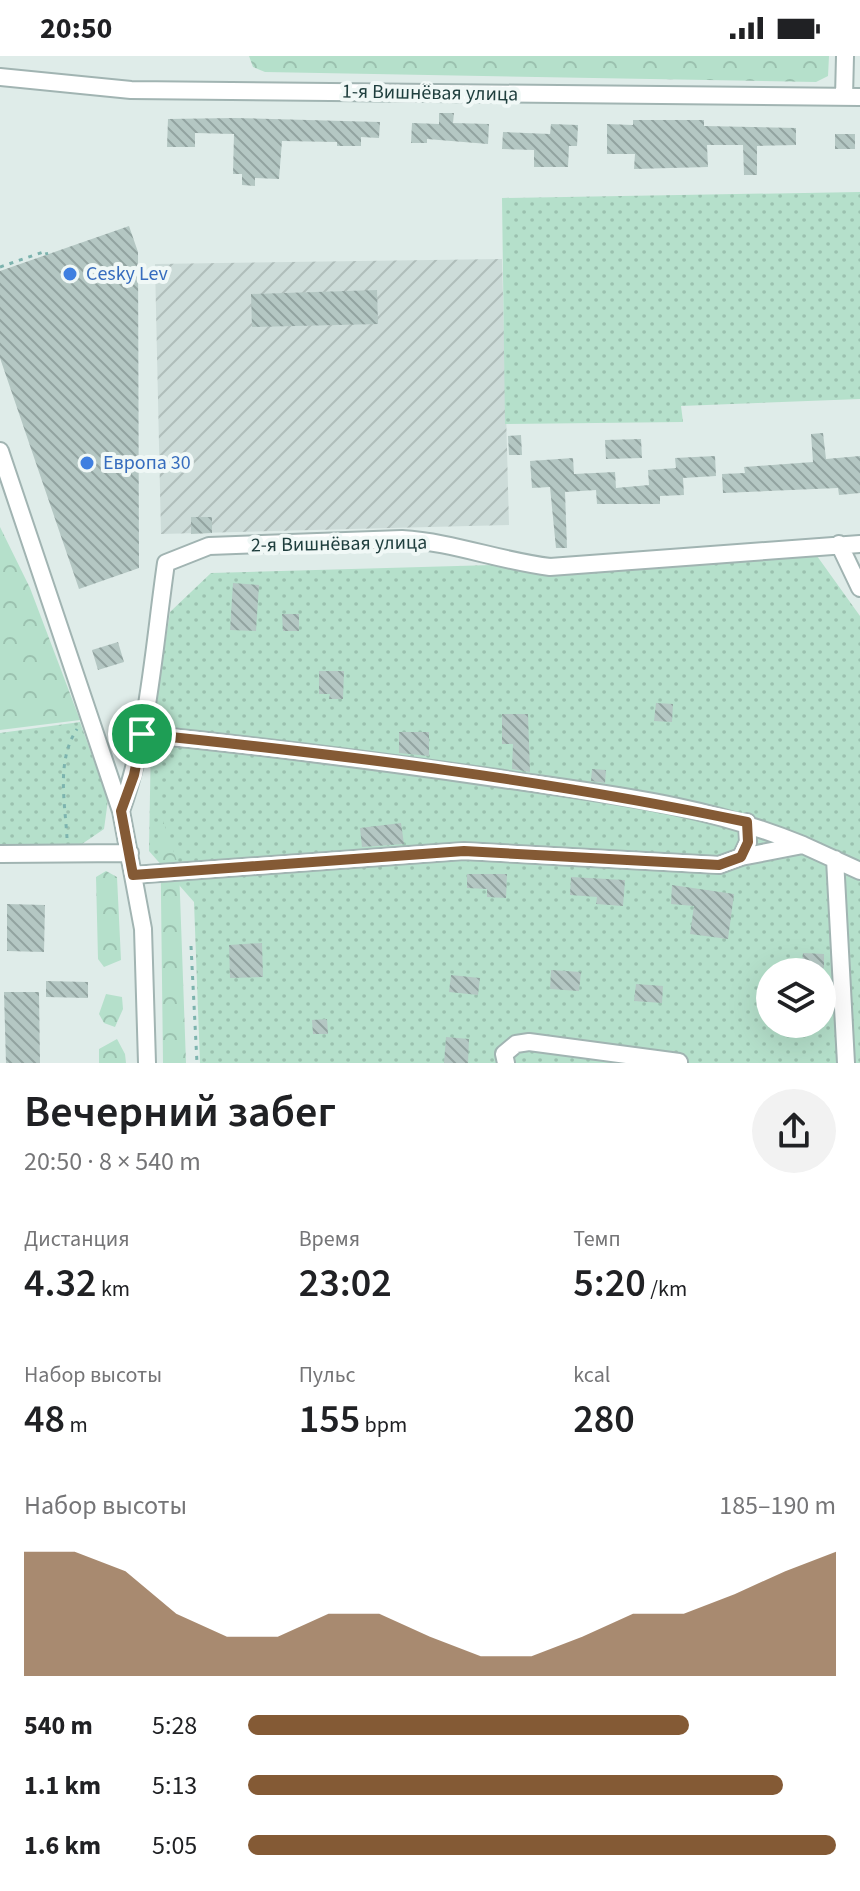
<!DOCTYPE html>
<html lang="ru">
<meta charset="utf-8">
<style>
:root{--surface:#fff;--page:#f2f2f2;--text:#202124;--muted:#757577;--accent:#845a35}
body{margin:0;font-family:"Source Sans 3",sans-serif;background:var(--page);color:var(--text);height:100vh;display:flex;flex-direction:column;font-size:30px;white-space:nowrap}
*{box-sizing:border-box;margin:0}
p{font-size:26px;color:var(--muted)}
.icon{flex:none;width:44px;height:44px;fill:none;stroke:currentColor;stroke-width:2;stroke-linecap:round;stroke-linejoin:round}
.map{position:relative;height:1007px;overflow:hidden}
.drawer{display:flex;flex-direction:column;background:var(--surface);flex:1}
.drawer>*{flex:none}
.buttons{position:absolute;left:756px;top:902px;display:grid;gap:16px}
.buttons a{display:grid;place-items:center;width:80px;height:80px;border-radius:50%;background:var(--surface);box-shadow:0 8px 32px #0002;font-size:40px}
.pin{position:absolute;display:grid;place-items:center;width:68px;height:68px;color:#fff;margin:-34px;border:4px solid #fff;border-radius:50%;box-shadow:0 2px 8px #0007}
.round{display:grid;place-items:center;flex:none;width:84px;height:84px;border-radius:42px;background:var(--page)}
.summary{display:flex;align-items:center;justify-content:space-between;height:136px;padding:0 24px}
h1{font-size:44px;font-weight:600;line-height:60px}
.figures{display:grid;grid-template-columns:repeat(3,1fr);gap:12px;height:136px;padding:8px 24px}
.figures div{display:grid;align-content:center}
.figures b{font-size:40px;font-weight:600}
.figures small{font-size:22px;font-weight:400}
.figures p{font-size:22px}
.chart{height:224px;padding:16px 24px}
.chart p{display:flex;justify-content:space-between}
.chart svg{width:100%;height:144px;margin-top:8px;fill:var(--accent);opacity:.7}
ul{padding:0 24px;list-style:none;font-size:26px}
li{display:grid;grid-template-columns:128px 96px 1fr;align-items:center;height:60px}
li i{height:20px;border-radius:10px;background:var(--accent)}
.status{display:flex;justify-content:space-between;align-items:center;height:56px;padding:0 40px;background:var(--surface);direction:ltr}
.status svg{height:22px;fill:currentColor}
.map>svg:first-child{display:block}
</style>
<div class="status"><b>20:50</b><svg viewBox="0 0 49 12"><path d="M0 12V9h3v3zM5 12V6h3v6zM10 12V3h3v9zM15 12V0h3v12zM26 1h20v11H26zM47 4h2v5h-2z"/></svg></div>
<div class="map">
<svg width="860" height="1007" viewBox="0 0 860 1007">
<defs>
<pattern id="industrial-furrows" width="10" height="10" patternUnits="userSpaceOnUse" patternTransform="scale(2)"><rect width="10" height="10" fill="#cddcd9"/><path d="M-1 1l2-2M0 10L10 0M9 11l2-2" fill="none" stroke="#b0bebb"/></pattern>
<pattern id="grass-dots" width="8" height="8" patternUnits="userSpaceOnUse" patternTransform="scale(2)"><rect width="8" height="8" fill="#b5e0cb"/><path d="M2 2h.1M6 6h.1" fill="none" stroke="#9bc1af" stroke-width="1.8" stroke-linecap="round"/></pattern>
<pattern id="forest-crowns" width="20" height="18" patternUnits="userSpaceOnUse" patternTransform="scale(2)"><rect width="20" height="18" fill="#b5e0cb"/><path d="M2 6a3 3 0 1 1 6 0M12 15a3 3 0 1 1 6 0" fill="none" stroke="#9bc1af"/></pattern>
<pattern id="building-back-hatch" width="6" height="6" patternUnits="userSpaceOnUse" patternTransform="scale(2)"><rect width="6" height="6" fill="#b4c7c3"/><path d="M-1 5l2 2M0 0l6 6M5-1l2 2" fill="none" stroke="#92a3a0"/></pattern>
</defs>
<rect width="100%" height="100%" fill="#dfece9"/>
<!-- industrial -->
<path fill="url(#industrial-furrows)" d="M 502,203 L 509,469 L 161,478 L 155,208 Z"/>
<!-- grass -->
<path fill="url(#grass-dots)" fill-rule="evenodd" d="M 860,136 L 860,343 L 681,350 L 683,366 L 505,368 L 502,142 Z
M 817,500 L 860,560 L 860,1007 L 200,1007 L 194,846 L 149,795 L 151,680 L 170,556 L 211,517 ZM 770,916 L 822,916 L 822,968 L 770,968 Z
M 80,666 L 108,744 L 104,773 L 79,790 L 0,791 L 0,677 Z"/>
<!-- forest -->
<path fill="url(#forest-crowns)" d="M 249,0 L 829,0 L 828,20 L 816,26 L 265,16 L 253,11 Z
M 0,471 L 30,532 L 80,664 L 0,674 Z
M 160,756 L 179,811 L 186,1007 L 163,1007 Z
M 106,815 L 117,821 L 121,904 L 104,911 L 98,903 L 96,821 Z
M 106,938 L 122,941 L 123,953 L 115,971 L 104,967 L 99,958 Z
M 117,983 L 125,998 L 126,1007 L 99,1007 L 99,993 Z"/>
<!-- building -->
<path fill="url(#building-back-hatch)" d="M 439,57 L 454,57 L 453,67 L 489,68 L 488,88 L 427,83 L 427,87 L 411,87 L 412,67 L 439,68 Z
M 234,62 L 380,66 L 379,82 L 361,81 L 361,90 L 337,90 L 337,86 L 282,85 L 279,123 L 255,122 L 255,130 L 242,129 L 242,118 L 233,118 L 234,78 L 195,77 L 195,91 L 167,91 L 168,63 Z
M 633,64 L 704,64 L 704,70 L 796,72 L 796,89 L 757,90 L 757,119 L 744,119 L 743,89 L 707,89 L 708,111 L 634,113 L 635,98 L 607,98 L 607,68 L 633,69 Z
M 551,68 L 578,69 L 577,90 L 569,90 L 568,111 L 534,111 L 534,94 L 502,93 L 503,76 L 550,78 Z
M 835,78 L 855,78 L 855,93 L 835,93 Z
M 129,170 L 138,196 L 139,512 L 79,533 L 0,302 L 0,215 Z
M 377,234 L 378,268 L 252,271 L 251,238 Z
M 823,377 L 826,403 L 860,400 L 860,437 L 839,439 L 838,432 L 723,437 L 722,418 L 745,417 L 744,411 L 813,406 L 811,378 Z
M 521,379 L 522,399 L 509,399 L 508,380 Z
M 641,383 L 642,402 L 606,403 L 605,384 Z
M 715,400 L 716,420 L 683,422 L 684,439 L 660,440 L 660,448 L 597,448 L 596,434 L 565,436 L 567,492 L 556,492 L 550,431 L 532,432 L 530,405 L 573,402 L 574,418 L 615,416 L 616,432 L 649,429 L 648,414 L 676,412 L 675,402 Z
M 191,461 L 212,461 L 212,477 L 191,478 Z
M 233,527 L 259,529 L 256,575 L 230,574 Z
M 282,558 L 299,558 L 299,575 L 283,575 Z
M 118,586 L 124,606 L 98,614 L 92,594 Z
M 319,615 L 344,615 L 343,643 L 329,643 L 330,638 L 319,638 Z
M 656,647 L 673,648 L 672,666 L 654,665 Z
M 502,658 L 528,658 L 530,716 L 512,713 L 513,688 L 502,688 Z
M 399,676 L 429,676 L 429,700 L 399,697 Z
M 592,713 L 606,714 L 605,727 L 591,725 Z
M 401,767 L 404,788 L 362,791 L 360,772 Z
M 467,818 L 507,818 L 506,842 L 487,841 L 487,833 L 467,832 Z
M 571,821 L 625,824 L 623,850 L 596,848 L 597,841 L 570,839 Z
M 672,829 L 734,838 L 728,883 L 690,878 L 694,850 L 671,848 Z
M 7,848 L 45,849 L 44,896 L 7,895 Z
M 262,887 L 263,921 L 230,922 L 229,889 Z
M 803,897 L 824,898 L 824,912 L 802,912 Z
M 551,914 L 581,916 L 579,935 L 550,933 Z
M 451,919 L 480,922 L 478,939 L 449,936 Z
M 46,925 L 88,926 L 88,942 L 46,941 Z
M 636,928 L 663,930 L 662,947 L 634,945 Z
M 4,936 L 39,936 L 40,1007 L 6,1007 Z
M 327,963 L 328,978 L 313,978 L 312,964 Z
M 446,981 L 469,983 L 468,1007 L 444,1007 Z"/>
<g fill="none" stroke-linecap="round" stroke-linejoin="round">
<defs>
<path id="minor" d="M 0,21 L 131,34 L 860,41
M 844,41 L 845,0
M 0,395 L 121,755 L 143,873 L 147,1007
M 839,488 L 860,532
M 142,678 C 260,690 378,705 496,722 C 603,738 702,747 803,789
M 121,755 C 149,676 154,590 166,507 L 209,490 L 402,483 C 452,486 500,505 550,511 L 860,488
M 0,798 L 130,797
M 741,801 L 803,789 L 860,815
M 835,803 L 846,1007
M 133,819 L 464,795 L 719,809 L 741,801 L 748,786 L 747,766
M 506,1007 L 504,998 L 516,988 L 529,986 L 679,1006"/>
</defs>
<!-- minor casing -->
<use href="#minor" stroke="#a1b4b2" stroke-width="20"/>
<!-- path -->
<path stroke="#7cb3ae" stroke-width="3" stroke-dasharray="4 6" stroke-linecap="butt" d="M 0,211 L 46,195 L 47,199
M 67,782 C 65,746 56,705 77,673
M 191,890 L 197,1007"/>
<!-- minor -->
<use href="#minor" stroke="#fff" stroke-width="16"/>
</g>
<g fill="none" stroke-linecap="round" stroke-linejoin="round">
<defs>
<path id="route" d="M 142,678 C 345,699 547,724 747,766 L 748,786 L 741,801 L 719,809 L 464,795 L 133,819 L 121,755 L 134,719 Z"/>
</defs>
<!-- route casing -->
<use href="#route" stroke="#fff" stroke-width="16"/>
<!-- route -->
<use href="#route" stroke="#845a35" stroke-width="10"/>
</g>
<!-- markers -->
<g fill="#3f7fe0" stroke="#f0f8f6" stroke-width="3">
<circle cx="70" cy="218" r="8"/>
<circle cx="87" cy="407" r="8"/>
</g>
<g text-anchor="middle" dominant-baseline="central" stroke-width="8" stroke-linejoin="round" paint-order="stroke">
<!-- street labels -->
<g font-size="20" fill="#1e3e3d" stroke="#f0f8f6">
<text transform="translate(430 37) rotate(1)">1-я Вишнёвая улица</text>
<text transform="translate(339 488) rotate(-1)">2-я Вишнёвая улица</text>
</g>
<!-- shop labels -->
<g font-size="20" fill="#366cbe" stroke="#f0f8f6" text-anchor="start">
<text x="86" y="218">Cesky Lev</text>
<text x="103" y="407">Европа 30</text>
</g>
</g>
</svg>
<div class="buttons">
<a><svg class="icon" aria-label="layers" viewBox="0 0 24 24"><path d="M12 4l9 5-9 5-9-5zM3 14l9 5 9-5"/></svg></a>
</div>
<div class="pin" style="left:142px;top:678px;background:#1e9e55"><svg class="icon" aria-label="arrive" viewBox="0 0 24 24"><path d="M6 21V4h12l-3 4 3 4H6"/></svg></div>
</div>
<section class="drawer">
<div class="summary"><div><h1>Вечерний забег</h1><p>20:50 · 8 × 540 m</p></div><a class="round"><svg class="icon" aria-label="share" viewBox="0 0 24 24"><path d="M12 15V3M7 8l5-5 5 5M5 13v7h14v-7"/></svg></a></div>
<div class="figures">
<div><p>Дистанция</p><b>4.32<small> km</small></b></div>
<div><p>Время</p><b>23:02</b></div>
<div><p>Темп</p><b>5:20<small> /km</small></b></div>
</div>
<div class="figures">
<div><p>Набор высоты</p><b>48<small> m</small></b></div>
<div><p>Пульс</p><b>155<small> bpm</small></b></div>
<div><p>kcal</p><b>280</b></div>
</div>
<div class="chart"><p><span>Набор высоты</span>185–190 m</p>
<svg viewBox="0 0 160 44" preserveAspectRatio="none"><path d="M0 44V6L10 6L20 12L30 25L40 32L50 32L60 25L70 25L80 32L90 38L100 38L110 32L120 25L130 25L140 19L150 12L160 6V44z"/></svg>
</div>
<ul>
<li><b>540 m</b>5:28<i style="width:75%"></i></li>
<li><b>1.1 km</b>5:13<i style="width:91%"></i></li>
<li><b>1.6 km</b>5:05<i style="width:100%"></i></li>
</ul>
</section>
